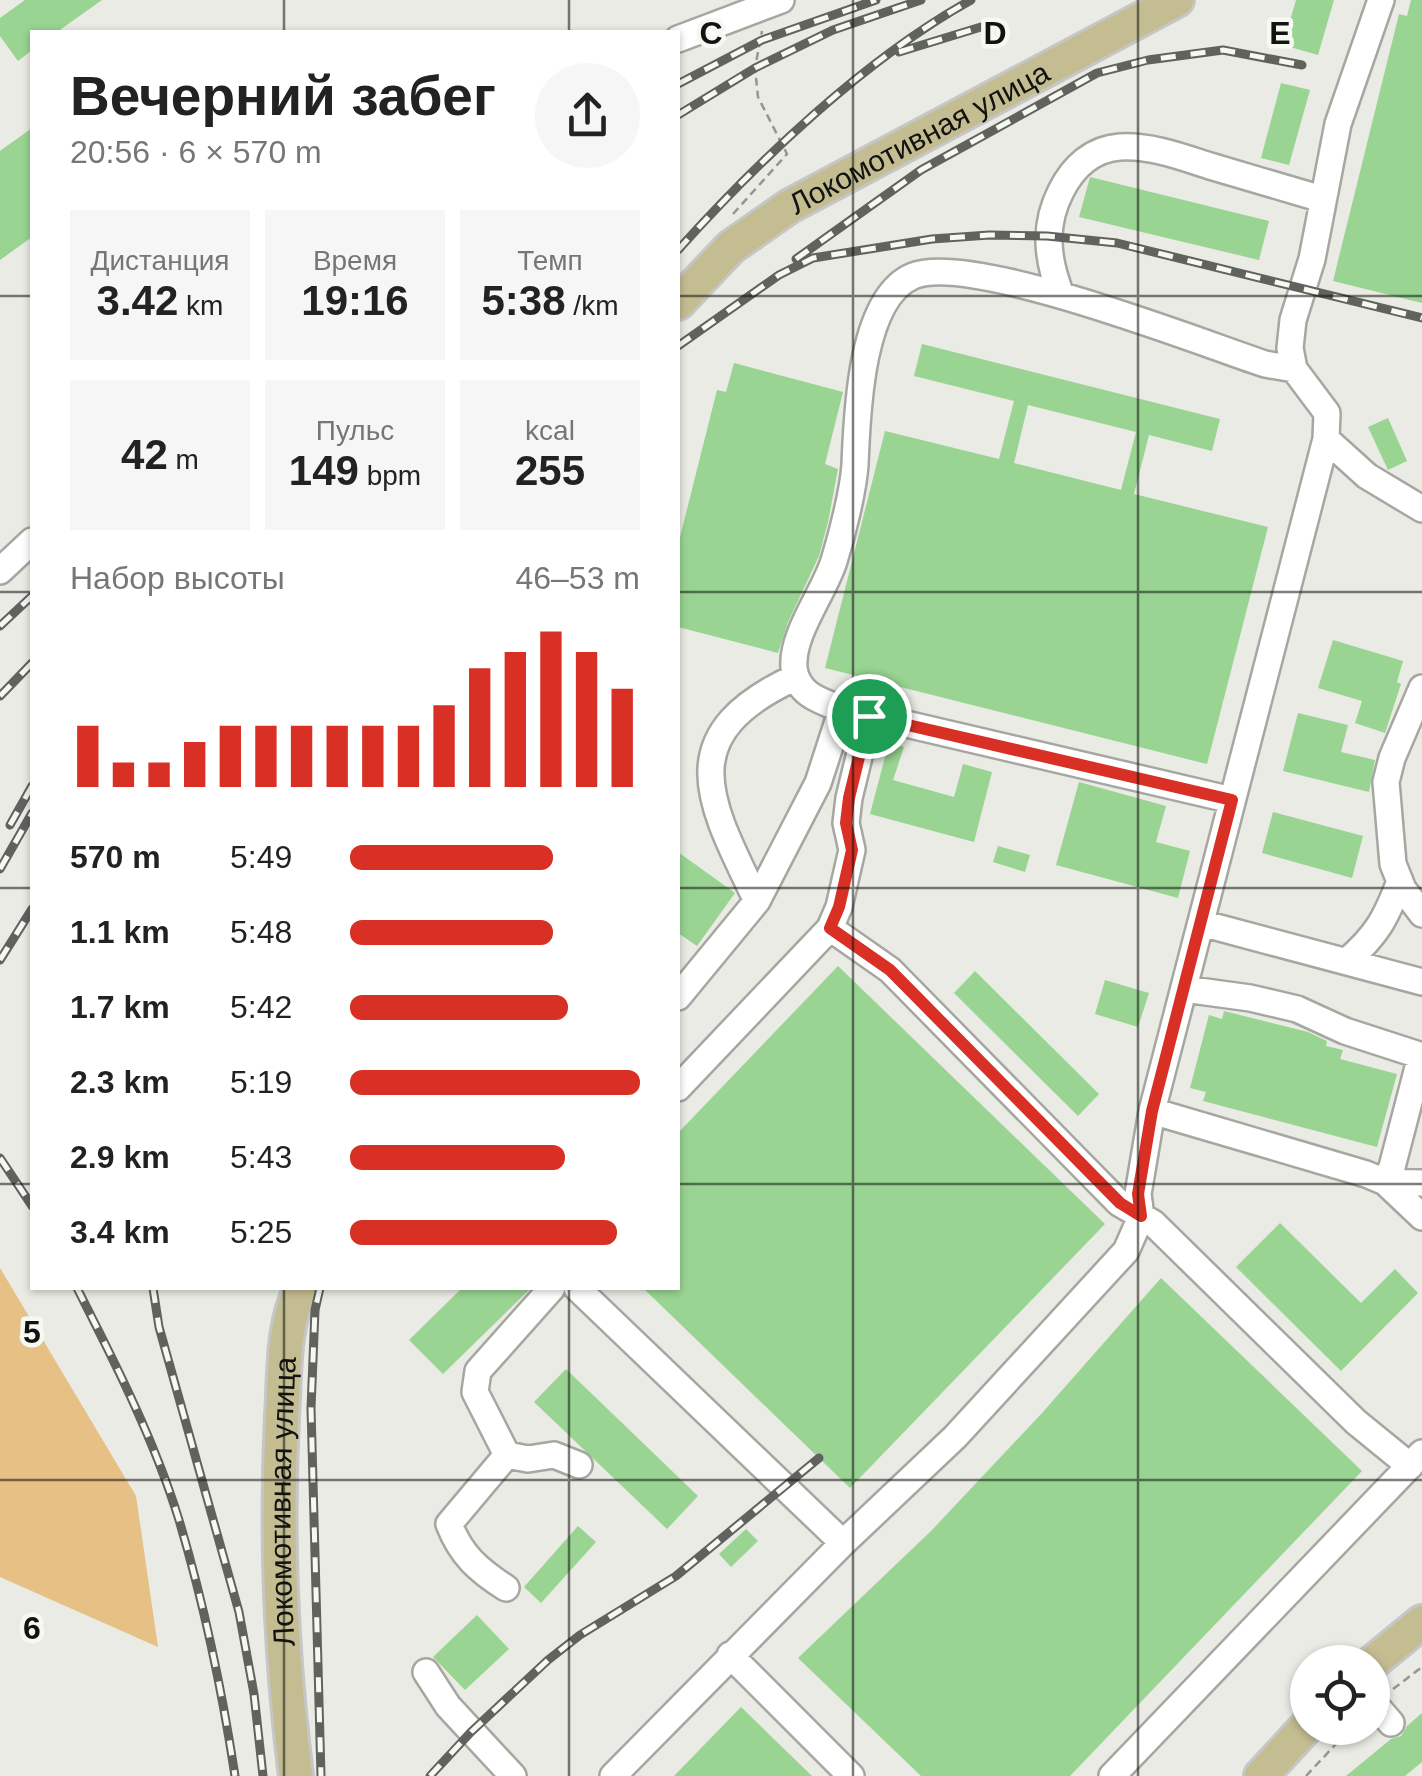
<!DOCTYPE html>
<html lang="ru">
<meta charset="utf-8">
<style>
:root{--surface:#fff;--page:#f6f6f6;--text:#222;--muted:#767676;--accent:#d93025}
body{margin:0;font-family:Helvetica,sans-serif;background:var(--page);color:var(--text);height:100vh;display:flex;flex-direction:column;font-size:38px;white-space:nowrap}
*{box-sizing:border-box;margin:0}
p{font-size:32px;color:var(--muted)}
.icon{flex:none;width:55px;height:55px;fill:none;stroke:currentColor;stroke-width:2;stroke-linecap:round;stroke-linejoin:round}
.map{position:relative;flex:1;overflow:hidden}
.drawer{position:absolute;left:30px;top:30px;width:650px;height:1260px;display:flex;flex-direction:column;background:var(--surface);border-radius:0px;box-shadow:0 2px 8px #0004}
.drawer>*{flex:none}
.buttons{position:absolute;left:1290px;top:1645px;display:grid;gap:20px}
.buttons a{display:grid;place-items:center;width:100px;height:100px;border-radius:50%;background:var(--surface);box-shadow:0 2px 8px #0004;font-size:50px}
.pin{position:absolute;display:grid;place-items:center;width:85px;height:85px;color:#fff;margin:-42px;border:5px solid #fff;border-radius:50%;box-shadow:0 2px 10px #0007}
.round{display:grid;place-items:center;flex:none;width:105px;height:105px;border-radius:52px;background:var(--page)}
.summary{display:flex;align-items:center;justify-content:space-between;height:170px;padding:0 40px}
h1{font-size:55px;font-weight:600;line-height:75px}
.metrics{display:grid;grid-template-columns:repeat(3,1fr);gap:15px;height:170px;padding:10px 40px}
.metrics div{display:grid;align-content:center;border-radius:0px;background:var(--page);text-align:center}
.metrics b{font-size:42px;font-weight:600}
.metrics small{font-size:28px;font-weight:400}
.metrics p{font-size:28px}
.chart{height:280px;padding:20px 40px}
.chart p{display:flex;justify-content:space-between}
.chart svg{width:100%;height:180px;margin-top:10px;stroke:var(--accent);stroke-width:6}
ul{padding:0 40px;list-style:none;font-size:32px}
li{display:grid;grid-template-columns:160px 120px 1fr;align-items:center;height:75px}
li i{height:25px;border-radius:12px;background:var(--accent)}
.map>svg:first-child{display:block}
</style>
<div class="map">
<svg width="1422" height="1776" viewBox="0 0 1422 1776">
<rect width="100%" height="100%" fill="#e9ebe4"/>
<!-- green -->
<path fill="#e6c084" d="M 0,1268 L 136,1496 L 158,1647 L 0,1577 Z"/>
<!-- building -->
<path fill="#99d492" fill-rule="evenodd" d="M 25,0 L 102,0 L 57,32 L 32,32 L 32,50 L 18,61 L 0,36 L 0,18 Z
M 1296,0 L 1334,0 L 1318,55 L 1283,45 Z
M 1411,0 L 1422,0 L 1422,303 L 1333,281 L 1399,14 L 1407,16 Z
M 1281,83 L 1310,90 L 1289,165 L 1261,158 Z
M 32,128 L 32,237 L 0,260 L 0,151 Z
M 1090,177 L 1269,221 L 1259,260 L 1079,217 Z
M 922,344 L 1220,419 L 1212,451 L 1149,435 L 1134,494 L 1268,527 L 1207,764 L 825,668 L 885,431 L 999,459 L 1014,401 L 914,376 ZM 1028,405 L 1136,432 L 1121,490 L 1014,463 Z
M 734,363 L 843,392 L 825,464 L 838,469 L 828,522 L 819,556 L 788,622 L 778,653 L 678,627 L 678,545 L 717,390 L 726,392 Z
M 1388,418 L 1407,461 L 1388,470 L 1368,427 Z
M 1333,640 L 1403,661 L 1397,682 L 1401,684 L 1385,733 L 1355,723 L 1362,701 L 1318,688 Z
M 1298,713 L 1348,725 L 1341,752 L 1375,760 L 1369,792 L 1283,771 Z
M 889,742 L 904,747 L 893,780 L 954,797 L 963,764 L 992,772 L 974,842 L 870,814 Z
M 1079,782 L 1166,806 L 1156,842 L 1190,851 L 1178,898 L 1056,865 Z
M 1273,812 L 1363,836 L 1352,878 L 1262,853 Z
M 998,846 L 1030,855 L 1025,872 L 993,862 Z
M 678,852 L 735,893 L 697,946 L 678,933 Z
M 838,966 L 1105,1224 L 850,1488 L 643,1288 L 678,1288 L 678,1133 Z
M 975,971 L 1099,1094 L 1078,1116 L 954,993 Z
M 1105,980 L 1149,993 L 1138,1027 L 1095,1014 Z
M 1224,1011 L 1308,1032 L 1327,1041 L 1326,1046 L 1343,1050 L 1340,1059 L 1397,1074 L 1377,1147 L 1203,1101 L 1206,1092 L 1190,1088 L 1209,1015 L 1222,1019 Z
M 1280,1223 L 1361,1303 L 1395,1269 L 1418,1293 L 1341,1371 L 1236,1267 Z
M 1161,1278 L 1362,1471 L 1070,1776 L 921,1776 L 798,1658 L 932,1530 L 1042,1413 Z
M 462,1288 L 531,1288 L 443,1374 L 409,1340 Z
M 566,1369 L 698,1496 L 667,1529 L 534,1402 Z
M 578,1526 L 596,1542 L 541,1603 L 524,1587 Z
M 746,1529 L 758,1541 L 731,1567 L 719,1554 Z
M 477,1615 L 509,1649 L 465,1690 L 433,1657 Z
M 741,1707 L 812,1776 L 674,1776 Z
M 1422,1713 L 1422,1762 L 1405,1776 L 1346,1776 L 1391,1739 L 1401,1736 L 1407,1726 Z"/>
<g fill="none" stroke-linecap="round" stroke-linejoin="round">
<defs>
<path id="minor" d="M 678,39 L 781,0
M 1061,295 C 1047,259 1043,226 1061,191 C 1073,167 1092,149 1120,147 C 1150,145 1182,157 1210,166 C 1248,177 1285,188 1322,199
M 1326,439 L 1367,476 L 1422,509
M 0,571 L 32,541
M 1422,688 L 1392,758 L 1386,782 L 1393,864 L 1403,889 L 1422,914
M 1232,800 L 842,709 C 820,701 797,694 794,668 C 791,634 824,593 834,561 C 842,535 853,492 855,465 C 857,416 860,298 913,276 C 970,252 1199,342 1265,364 L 1294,369
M 757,901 C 708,800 670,735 796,677
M 1201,923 L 1422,982
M 830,928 L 890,970 L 1119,1203 L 1153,1223 L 1356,1422 L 1410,1466
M 1347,961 C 1377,935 1386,918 1400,881
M 1184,989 L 1250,998 L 1297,1009 L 1345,1031 L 1422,1056
M 678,997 L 757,901 L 818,783 L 842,709
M 1421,1056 L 1392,1167 L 1385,1182 L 1422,1183
M 678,1088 L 830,928 L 839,907 L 852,850 L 846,823 L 849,798 L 869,716
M 1152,1111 L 1366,1174 L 1385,1182 L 1422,1217
M 552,1288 L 478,1371 L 475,1392 L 507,1455 L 528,1459 L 554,1455 L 579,1465
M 577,1288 L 843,1543
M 506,1588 C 478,1570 461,1555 449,1524 L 507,1455
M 730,1655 L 851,1776
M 426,1672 L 448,1706 L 513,1776
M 1372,1701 L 1391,1723
M 613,1776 L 843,1543 L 955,1437 L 1126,1251 L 1141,1217 L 1138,1194 L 1152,1111 L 1326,439 L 1327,413 L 1294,369 L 1290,348 L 1293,320 L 1312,259 L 1338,124 L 1381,0
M 1112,1776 L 1422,1453"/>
<g id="major">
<path id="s1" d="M 678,303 L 731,247 L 790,206 L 1177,0"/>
<path d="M 1372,1663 L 1422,1622"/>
<path id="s2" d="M 296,1776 C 281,1656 276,1537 282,1416 C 285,1372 282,1328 301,1288"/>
<path d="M 1261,1776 L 1308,1725"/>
</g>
</defs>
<!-- minor casing -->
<use href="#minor" stroke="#a5a7a0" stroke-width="30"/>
<!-- major casing -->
<use href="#major" stroke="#c6c6c6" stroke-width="38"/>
<!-- path -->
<path stroke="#949690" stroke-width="2.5" stroke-dasharray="8 5" stroke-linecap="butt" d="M 733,214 L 787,154 L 758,97 L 755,68 L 762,31
M 1393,1689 L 1422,1667
M 1306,1776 L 1351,1728"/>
<!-- minor -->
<use href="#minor" stroke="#fff" stroke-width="25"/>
<!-- major -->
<use href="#major" stroke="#c4bd92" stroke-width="32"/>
<defs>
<path id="rail" d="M 899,52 L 981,27
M 678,84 L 762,40 L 876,0
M 678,115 L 755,68 L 833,30 L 921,0
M 678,250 C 759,160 865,59 971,0
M 796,259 L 921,170 L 1097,73 L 1148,60 L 1223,50 L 1302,65
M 678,346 L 779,275 L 813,258 L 932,239 L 989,235 L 1047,236 L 1117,243 L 1422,318
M 0,626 L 32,596
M 0,696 L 32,663
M 10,825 L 32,786
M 0,869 L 32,813
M 0,960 L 32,909
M 0,1158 L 32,1206
M 77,1288 C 115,1363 154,1439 179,1520 C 204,1604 222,1690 235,1776
M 153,1288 L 159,1327 L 239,1612 L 254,1694 L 263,1776
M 320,1288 L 315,1310 L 311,1408 L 321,1776
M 430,1776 L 471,1732 L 548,1660 L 580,1635 L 676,1576 L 819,1458"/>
</defs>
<!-- rail casing -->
<use href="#rail" stroke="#60625d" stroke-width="9"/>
<!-- rail -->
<use href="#rail" stroke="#f6f9f2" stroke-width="5" stroke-dasharray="15" stroke-linecap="butt"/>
</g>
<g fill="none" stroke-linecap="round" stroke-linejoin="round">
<defs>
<path id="route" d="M 869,716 L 1232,800 L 1152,1111 L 1138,1194 L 1141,1216 L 1120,1203 L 890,970 L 830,928 L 839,907 L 852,850 L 846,823 L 849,798 Z"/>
</defs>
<!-- route casing -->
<use href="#route" stroke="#fff" stroke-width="20"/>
<!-- route -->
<use href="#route" stroke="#d93025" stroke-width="12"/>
</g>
<!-- grid -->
<path fill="none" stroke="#121310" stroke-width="2.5" stroke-opacity="0.55" d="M 284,0 L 284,32M 569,0 L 569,32M 853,0 L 853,1776M 1138,0 L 1138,1776M 0,296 L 32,296M 678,296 L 1422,296M 0,592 L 32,592M 678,592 L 1422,592M 0,888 L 32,888M 678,888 L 1422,888M 0,1184 L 32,1184M 678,1184 L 1422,1184M 284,1288 L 284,1776M 569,1288 L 569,1776M 0,1480 L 1422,1480"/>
<g text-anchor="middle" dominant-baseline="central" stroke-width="9" stroke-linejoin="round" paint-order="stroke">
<!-- street labels -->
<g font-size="30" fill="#121310" stroke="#f6f9f2">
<text stroke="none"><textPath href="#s1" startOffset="295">Локомотивная улица</textPath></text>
<text stroke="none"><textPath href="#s2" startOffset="275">Локомотивная улица</textPath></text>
</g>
</g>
<g font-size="32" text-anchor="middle" font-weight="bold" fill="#121310" stroke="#f6f9f2" stroke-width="9" stroke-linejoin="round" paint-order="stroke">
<text x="711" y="44">C</text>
<text x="995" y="44">D</text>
<text x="1280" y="44">E</text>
<text x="32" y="1343">5</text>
<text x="32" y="1639">6</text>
</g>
</svg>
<div class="buttons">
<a><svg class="icon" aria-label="locate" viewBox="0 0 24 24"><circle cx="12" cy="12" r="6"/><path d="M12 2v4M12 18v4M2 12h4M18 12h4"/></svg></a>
</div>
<div class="pin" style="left:869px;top:716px;background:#1e9e55"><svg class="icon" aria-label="arrive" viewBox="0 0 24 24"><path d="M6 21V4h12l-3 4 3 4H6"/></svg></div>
<section class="drawer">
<div class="summary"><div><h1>Вечерний забег</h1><p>20:56 · 6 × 570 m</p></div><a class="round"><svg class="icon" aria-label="share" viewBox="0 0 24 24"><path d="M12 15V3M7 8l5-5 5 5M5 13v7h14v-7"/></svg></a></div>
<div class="metrics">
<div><p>Дистанция</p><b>3.42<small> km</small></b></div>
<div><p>Время</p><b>19:16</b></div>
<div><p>Темп</p><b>5:38<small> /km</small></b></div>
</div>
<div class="metrics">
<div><b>42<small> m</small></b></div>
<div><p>Пульс</p><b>149<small> bpm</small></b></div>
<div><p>kcal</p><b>255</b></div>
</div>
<div class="chart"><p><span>Набор высоты</span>46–53 m</p>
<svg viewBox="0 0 160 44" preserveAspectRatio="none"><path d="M5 44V29M15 44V38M25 44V38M35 44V33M45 44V29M55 44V29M65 44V29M75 44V29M85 44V29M95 44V29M105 44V24M115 44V15M125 44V11M135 44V6M145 44V11M155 44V20"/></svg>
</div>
<ul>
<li><b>570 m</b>5:49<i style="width:70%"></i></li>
<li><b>1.1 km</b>5:48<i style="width:70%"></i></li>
<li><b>1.7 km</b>5:42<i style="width:75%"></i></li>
<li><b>2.3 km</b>5:19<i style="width:100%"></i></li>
<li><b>2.9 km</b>5:43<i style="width:74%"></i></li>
<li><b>3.4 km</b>5:25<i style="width:92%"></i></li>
</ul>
</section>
</div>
